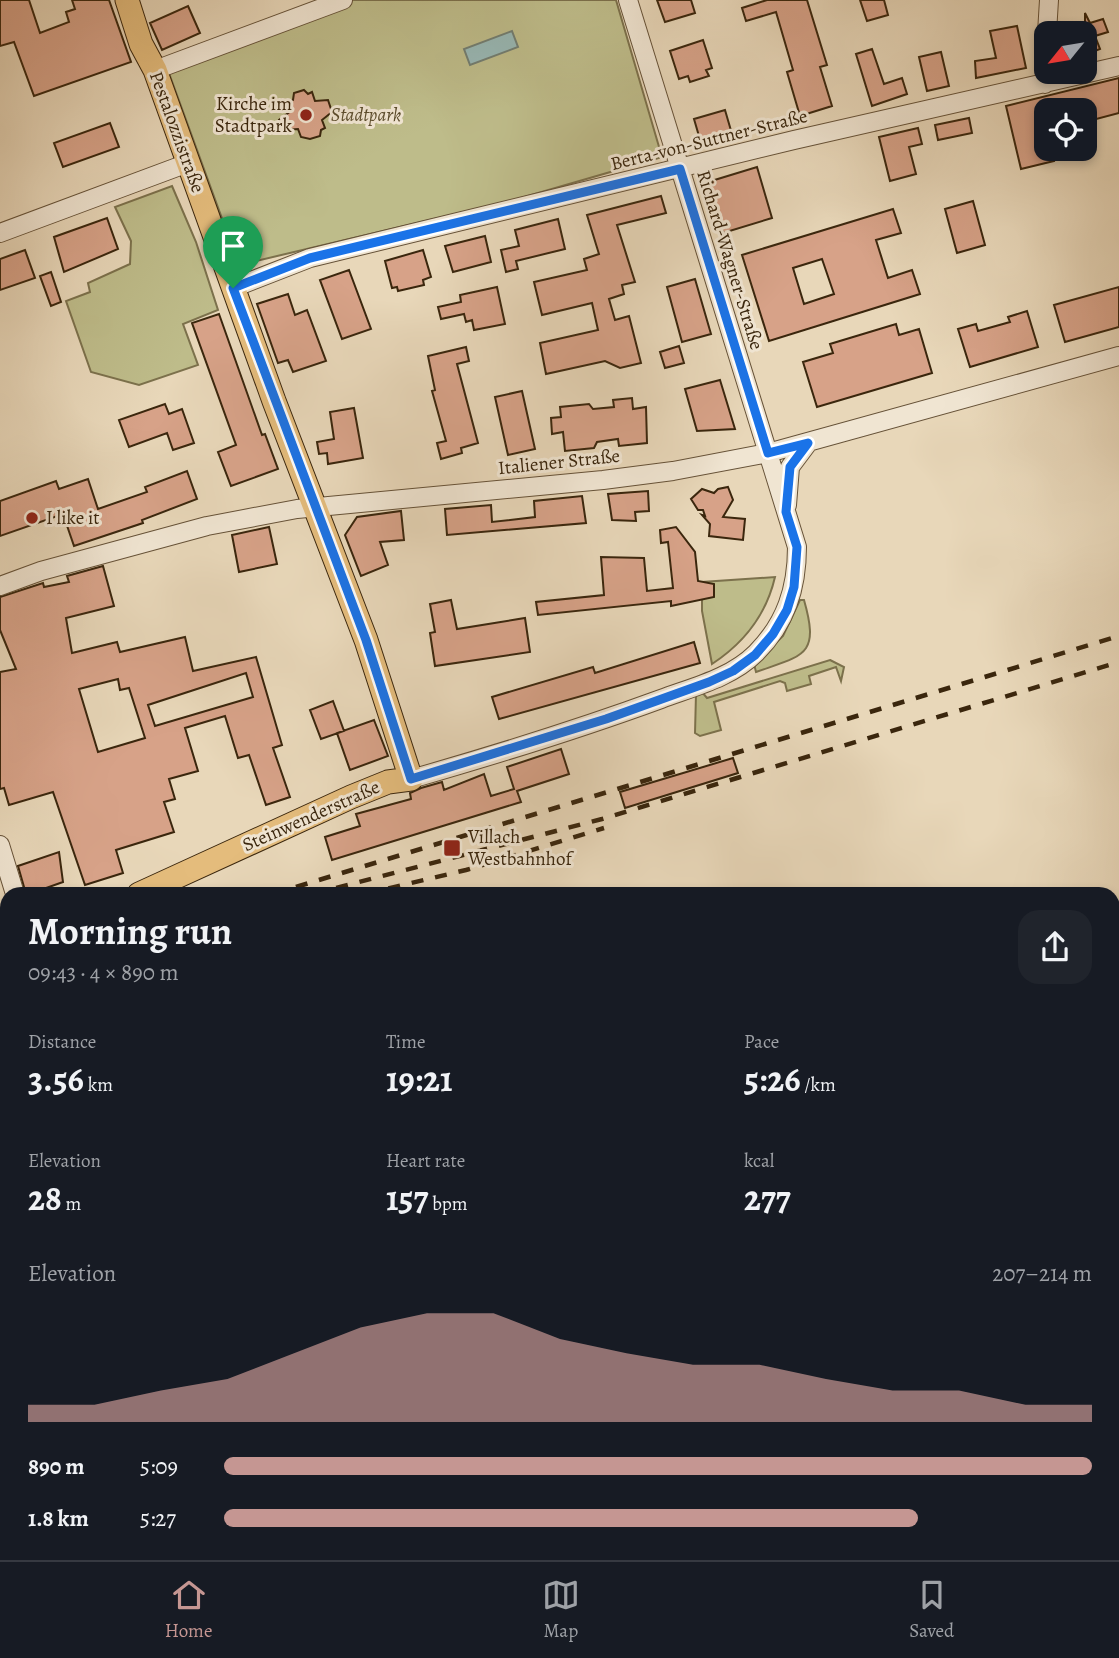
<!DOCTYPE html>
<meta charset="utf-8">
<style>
:root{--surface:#171b24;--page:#20242c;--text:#f1f3f6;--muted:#9ea1a6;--line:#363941;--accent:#c59692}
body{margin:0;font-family:Alegreya,serif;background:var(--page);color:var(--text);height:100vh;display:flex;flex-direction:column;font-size:26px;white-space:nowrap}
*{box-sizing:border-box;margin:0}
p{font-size:23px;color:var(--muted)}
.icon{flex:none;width:38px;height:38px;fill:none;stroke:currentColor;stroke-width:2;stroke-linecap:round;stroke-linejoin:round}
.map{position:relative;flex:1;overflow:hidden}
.details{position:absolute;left:0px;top:887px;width:1120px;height:674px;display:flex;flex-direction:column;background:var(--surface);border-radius:21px 21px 0 0;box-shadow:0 4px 10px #0003}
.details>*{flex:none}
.needle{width:46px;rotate:240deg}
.buttons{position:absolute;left:1034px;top:21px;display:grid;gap:14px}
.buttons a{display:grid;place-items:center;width:63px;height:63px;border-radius:14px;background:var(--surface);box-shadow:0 4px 10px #0003;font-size:35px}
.pin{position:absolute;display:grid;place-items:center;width:60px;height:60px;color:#fff;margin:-72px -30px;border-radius:50% 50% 50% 0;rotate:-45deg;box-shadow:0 0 7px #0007}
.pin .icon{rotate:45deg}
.round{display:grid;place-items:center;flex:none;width:74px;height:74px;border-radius:21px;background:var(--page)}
.summary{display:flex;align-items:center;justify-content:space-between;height:119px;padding:0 28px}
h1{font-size:38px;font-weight:700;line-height:52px}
.figures{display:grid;grid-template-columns:repeat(3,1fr);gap:10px;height:119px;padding:7px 28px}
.figures div{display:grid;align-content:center}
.figures b{font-size:35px;font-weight:700}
.figures small{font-size:19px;font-weight:400}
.figures p{font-size:19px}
.chart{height:196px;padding:14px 28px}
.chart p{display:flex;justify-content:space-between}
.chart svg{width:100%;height:126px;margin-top:7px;fill:var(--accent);opacity:.7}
ul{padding:0 28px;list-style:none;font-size:23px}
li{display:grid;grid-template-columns:112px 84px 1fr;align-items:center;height:52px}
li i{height:18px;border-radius:9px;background:var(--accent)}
.tabs{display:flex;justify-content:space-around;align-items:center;height:98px;border-top:2px solid var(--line);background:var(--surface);font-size:19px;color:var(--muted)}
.tabs a{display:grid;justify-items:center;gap:4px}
.tabs .current{color:var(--accent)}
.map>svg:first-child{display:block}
</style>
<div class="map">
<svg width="1119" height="1560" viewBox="0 0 1119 1560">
<rect width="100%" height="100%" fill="#e8d7b9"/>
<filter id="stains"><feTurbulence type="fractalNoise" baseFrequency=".00286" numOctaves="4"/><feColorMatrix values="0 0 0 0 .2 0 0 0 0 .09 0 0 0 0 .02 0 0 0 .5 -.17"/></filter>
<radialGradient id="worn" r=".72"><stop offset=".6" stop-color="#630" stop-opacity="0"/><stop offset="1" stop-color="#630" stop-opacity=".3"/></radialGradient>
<!-- green -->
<path fill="#bebc8a" stroke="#7c714c" stroke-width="2" d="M 343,0 L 616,0 L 662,157 L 514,200 L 239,265 L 166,65 Z
M 172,186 L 196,242 L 218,310 L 183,324 L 198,365 L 139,385 L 91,372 L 66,301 L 90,292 L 88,283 L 130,264 L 131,241 L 115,207 Z
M 775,577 C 766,616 744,643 712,664 L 702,611 L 702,582 Z
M 800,600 L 804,600 C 820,656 804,655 756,672 L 754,664 L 783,636 Z
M 830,660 L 844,667 L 841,681 L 836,667 L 809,676 L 811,684 L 787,691 L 785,683 L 780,681 L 714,702 L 721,730 L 700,736 L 695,733 L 696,694 L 702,692 L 707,698 Z
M 20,1554 L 168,1554 L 169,1560 L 20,1560 Z"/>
<!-- water -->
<path fill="#98b8b5" stroke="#727e72" stroke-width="2" d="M 512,31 L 518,47 L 470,65 L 464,49 Z"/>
<!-- building -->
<path fill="#d7a288" stroke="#3a260d" stroke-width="2" fill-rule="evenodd" d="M 0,0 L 29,0 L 40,33 L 69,22 L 66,12 L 75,9 L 72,0 L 109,0 L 131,62 L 34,96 L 14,42 L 0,46 Z
M 657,0 L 691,0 L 695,13 L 665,22 Z
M 767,0 L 807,0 L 827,65 L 820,67 L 832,106 L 800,116 L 787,72 L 793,70 L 776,12 L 746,21 L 742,8 Z
M 860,0 L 884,0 L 888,15 L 867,21 Z
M 188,6 L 200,33 L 162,50 L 150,23 Z
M 1085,13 L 1090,23 L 1103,19 L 1108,32 L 1095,36 L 1100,49 L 1085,55 Z
M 1017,26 L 1026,68 L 976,78 L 975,61 L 996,58 L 990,31 Z
M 703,40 L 712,68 L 706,70 L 709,76 L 690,82 L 688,76 L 679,79 L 670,51 Z
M 872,49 L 884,84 L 902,78 L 907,94 L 872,106 L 856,54 Z
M 941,52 L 949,86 L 927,91 L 919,57 Z
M 1119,78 L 1119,113 L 1085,122 L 1085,110 L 1046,110 L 1046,149 L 1051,149 L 1054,161 L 1021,169 L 1006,106 Z
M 304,90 L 308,94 L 312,92 L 315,101 L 328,100 L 332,112 L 322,120 L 325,128 L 321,130 L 320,136 L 310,139 L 301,137 L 298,129 L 282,130 L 279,120 L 291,111 L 288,102 L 293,100 L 294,93 Z
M 725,110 L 732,134 L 701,143 L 694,119 Z
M 969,118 L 972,133 L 938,140 L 935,125 Z
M 110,123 L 119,147 L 63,167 L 54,143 Z
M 918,128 L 922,144 L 909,147 L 916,174 L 890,181 L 879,137 Z
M 757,167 L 772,218 L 723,233 L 708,182 Z
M 661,196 L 666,213 L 617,225 L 635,282 L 622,285 L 624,294 L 609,299 L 615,320 L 629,316 L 641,363 L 620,368 L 605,361 L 546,374 L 540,343 L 598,330 L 592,303 L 542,315 L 534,282 L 587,270 L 584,259 L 599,254 L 587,215 Z
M 973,201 L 985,245 L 957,253 L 945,209 Z
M 893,209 L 901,233 L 876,240 L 888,278 L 912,270 L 920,294 L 769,341 L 742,255 ZM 822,259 L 834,294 L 804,304 L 793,268 Z
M 107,218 L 118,249 L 64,272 L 54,237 Z
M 558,219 L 565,249 L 516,261 L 518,269 L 506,272 L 501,250 L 519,246 L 515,230 Z
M 485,236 L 491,262 L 453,272 L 445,246 Z
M 25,250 L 35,278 L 0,290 L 0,259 Z
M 423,250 L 431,277 L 423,280 L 424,285 L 398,291 L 397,287 L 392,288 L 385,261 Z
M 349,270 L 371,329 L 342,339 L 320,280 Z
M 51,272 L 61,302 L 51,306 L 40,276 Z
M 695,279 L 711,334 L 682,342 L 667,287 Z
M 497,287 L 505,324 L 474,330 L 472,320 L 466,322 L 464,314 L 441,319 L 438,307 L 461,302 L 460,295 Z
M 1119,287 L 1119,327 L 1065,342 L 1054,305 Z
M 288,294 L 295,315 L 307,310 L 326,361 L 293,372 L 288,360 L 278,363 L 257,304 Z
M 1027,311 L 1038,347 L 970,367 L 958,329 L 976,324 L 978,331 L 1010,322 L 1008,317 Z
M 219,314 L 262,435 L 265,434 L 278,469 L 231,486 L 218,452 L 236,445 L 192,323 Z
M 896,324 L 899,335 L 919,329 L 932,373 L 817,407 L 803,362 L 833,353 L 830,344 Z
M 679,346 L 684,363 L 665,368 L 660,352 Z
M 466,347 L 469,361 L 457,364 L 478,443 L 461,448 L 462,453 L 441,459 L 437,443 L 446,441 L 432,391 L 435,390 L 428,356 Z
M 720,380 L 735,429 L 697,431 L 685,389 Z
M 522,391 L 535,449 L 508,455 L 495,397 Z
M 632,398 L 633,409 L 646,407 L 647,443 L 619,446 L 618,439 L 597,442 L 594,448 L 565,451 L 563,432 L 552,434 L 551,418 L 561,417 L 560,407 L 589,404 L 593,409 L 614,407 L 613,400 Z
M 165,404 L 169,414 L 182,409 L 194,443 L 173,450 L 167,433 L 129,447 L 119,420 Z
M 354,408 L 363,458 L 328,464 L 327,453 L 319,454 L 317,442 L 334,439 L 330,412 Z
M 187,471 L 197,499 L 142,520 L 143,523 L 74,546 L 63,514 L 0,536 L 0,501 L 56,481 L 59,489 L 88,479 L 98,509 L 147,492 L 145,487 Z
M 728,487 L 733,500 L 723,517 L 745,519 L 743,540 L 709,536 L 710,524 L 702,515 L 705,516 L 703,510 L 698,510 L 691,499 L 702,489 L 714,493 L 718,489 Z
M 648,491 L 649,511 L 635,512 L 636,521 L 612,520 L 608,494 Z
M 582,496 L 586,523 L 447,535 L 445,509 L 491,505 L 492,522 L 535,517 L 534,501 Z
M 401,511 L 404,540 L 380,542 L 388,565 L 361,576 L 345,535 L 357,517 Z
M 269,527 L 277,564 L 239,572 L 232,535 Z
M 676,527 L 695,552 L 698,581 L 714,584 L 714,597 L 671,606 L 671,601 L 538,615 L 536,602 L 604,595 L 601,557 L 644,558 L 647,591 L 673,588 L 668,542 L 661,543 L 660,530 Z
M 103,566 L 114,606 L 66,618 L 72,653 L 117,642 L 120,652 L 185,637 L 193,671 L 256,657 L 282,745 L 273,748 L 290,797 L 266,805 L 249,755 L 238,758 L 225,716 L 185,728 L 198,771 L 169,779 L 175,799 L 164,802 L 174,832 L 116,850 L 123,873 L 85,885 L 53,792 L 9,805 L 4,788 L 0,789 L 0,672 L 16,669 L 0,630 L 0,597 L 43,583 L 44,587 L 69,582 L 67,576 ZM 246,673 L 253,697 L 155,726 L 148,705 ZM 118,679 L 120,690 L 129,688 L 145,738 L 98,752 L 79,689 Z
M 451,600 L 457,629 L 525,618 L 530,652 L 435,666 L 430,633 L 435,632 L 430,604 Z
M 694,642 L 700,663 L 499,719 L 492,697 L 593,667 L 595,673 Z
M 333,701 L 344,731 L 321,739 L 310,710 Z
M 374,720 L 388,756 L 350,770 L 337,733 Z
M 561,749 L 569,774 L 517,791 L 521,802 L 332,860 L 325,837 L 360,826 L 356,814 L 411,799 L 410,793 L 421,788 L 442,782 L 444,790 L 484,774 L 491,796 L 514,789 L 507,767 Z
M 733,758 L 738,773 L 625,808 L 620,792 Z
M 59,852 L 63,882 L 46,888 L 45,894 L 26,894 L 18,866 Z"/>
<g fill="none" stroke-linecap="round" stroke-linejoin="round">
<defs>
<path id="minor" d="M 1047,33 L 1049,0
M 155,70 L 343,0
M 1045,84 L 1046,51
M 0,233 L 188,163
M 233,288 L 310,258 L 794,140 L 1119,66
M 787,505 L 790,467 L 808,443
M 0,586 L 41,571 L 207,526 L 297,509 L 603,480 L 673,471 L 768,453 L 1119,356
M 411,779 C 495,755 579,729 661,699 C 693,687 731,678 756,653 C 786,623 797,588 797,547 L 628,0
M 0,845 L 15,894
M 0,1030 L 7,1029
M 1113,1182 L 1119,1182
M 0,1311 L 7,1315
M 1113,1374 L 1119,1374
M 237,1554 L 239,1560
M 372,1554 L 372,1560
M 430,1554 L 440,1560
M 586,1554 L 587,1560
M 841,1554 L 841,1560"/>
<path id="major" d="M 127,0 L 141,44 L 155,70 L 274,401 L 366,640 L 411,779 L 388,782 L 351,797 L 139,894
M 0,952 L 7,949"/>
</defs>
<!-- minor casing -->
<use href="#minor" stroke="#665238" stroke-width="20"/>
<!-- major casing -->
<use href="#major" stroke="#3a260d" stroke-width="25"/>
<!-- minor -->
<use href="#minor" stroke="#f0e5d2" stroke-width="18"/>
<!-- major -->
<use href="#major" stroke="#e4bc7c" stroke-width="23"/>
<!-- rail -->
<path stroke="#3a260d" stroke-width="4.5" stroke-dasharray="12 12" stroke-linecap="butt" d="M 273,894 L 1119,636
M 313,894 L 602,819 L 1119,662
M 365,894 L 466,870 L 604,828
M 0,985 L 7,983"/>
</g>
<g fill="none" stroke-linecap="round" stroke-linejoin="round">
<defs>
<path id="route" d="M 680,169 L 768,453 L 808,443 L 790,467 L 786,512 L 797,547 L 794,587 L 787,610 L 773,634 L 755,655 L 733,671 L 709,682 L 606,719 L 411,779 L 366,640 L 233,288 L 310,258 Z"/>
</defs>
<!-- route casing -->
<use href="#route" stroke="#fff" stroke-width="14"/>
<!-- route -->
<use href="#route" stroke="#1a73e8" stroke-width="9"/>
</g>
<!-- markers -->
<g fill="#8f2418" stroke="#f0e5d2" stroke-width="2.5">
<circle cx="306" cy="115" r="7"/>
<circle cx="32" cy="518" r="7"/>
<rect x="443" y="839" width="18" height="18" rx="3.5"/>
</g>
<g text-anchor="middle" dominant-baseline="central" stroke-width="6" stroke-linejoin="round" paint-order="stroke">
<!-- poi labels -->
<g font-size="19" fill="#3a260d" stroke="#f0e5d2" text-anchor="start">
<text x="292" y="104" text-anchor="end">Kirche im<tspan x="292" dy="22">Stadtpark</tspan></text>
<text x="46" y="518">I like it</text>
<text x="468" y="837">Villach<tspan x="468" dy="22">Westbahnhof</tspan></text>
</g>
<!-- park labels -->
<g font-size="19" font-style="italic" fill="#5b4c2c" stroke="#f0e5d2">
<text x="366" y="115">Stadtpark</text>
</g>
<!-- street labels -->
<g font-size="19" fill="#3a260d" stroke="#f0e5d2">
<text transform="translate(177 132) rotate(70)">Pestalozzistraße</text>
<text transform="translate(709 140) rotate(-14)">Berta-von-Suttner-Straße</text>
<text transform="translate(730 260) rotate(73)">Richard-Wagner-Straße</text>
<text transform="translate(559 462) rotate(-6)">Italiener Straße</text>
<text transform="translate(311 816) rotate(-24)">Steinwenderstraße</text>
</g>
</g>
<rect width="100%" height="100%" filter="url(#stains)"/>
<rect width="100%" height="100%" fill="url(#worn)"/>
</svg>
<div class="buttons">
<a><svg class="needle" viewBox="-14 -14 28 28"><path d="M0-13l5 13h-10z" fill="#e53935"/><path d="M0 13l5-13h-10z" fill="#9ea1a6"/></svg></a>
<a><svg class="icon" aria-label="locate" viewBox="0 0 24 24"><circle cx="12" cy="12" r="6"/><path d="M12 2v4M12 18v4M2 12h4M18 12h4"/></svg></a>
</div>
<div class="pin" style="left:233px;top:288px;background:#1e9e55"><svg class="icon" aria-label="arrive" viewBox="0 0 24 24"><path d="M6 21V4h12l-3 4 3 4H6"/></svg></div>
<section class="details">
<div class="summary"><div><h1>Morning run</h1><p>09:43 · 4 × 890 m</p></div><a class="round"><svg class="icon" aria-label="share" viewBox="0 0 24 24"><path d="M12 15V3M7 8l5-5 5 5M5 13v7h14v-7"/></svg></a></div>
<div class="figures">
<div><p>Distance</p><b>3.56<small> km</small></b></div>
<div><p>Time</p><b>19:21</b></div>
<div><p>Pace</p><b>5:26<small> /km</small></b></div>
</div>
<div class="figures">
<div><p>Elevation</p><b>28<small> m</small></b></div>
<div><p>Heart rate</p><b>157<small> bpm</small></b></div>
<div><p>kcal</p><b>277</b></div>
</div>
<div class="chart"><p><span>Elevation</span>207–214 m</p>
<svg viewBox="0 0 160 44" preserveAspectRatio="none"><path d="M0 44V38L10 38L20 33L30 29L40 20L50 11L60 6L70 6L80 15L90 20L100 24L110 24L120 29L130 33L140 33L150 38L160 38V44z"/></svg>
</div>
<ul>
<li><b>890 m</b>5:09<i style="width:100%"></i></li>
<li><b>1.8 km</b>5:27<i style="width:80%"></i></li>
</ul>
</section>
</div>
<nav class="tabs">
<a class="current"><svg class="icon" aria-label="home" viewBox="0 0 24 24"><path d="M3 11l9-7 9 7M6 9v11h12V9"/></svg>Home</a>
<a><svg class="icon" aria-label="map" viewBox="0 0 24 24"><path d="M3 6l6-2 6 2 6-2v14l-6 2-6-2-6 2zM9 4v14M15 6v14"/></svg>Map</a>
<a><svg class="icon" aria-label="saved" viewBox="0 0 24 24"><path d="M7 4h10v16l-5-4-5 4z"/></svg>Saved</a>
</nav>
